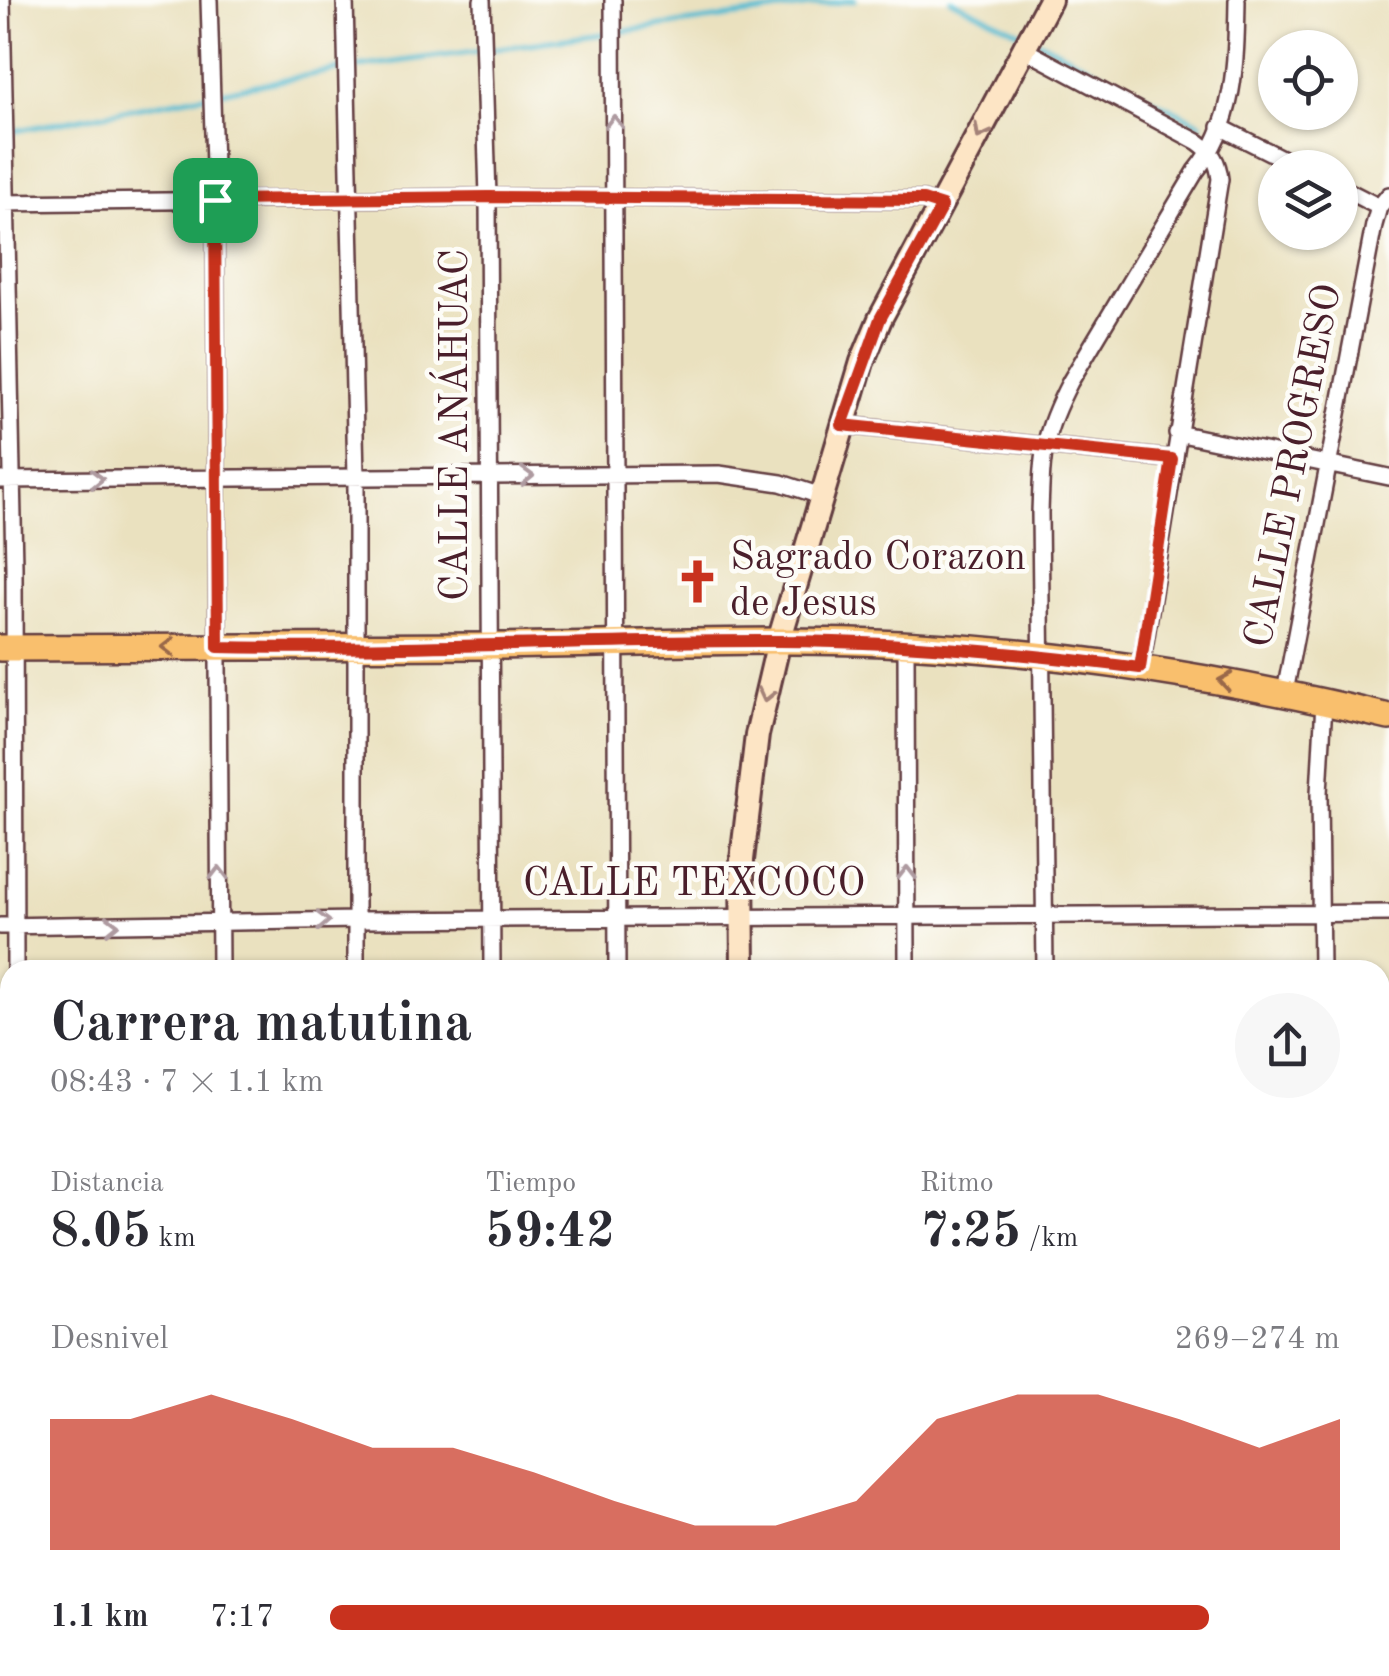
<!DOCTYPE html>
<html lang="es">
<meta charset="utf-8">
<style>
:root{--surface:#fff;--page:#f7f7f7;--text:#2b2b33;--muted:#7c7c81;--accent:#c8321e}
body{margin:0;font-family:"Old Standard TT",serif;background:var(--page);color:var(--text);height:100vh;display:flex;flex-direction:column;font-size:38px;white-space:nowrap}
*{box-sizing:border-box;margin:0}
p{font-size:32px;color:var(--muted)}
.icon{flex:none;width:55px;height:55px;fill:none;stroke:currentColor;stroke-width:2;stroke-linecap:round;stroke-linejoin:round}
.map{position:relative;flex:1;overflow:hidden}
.side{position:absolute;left:0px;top:960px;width:1390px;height:718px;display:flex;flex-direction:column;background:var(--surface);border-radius:30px 30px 0 0;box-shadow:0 2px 8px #0004}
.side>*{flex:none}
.fabs{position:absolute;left:1258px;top:30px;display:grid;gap:20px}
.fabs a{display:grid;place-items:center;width:100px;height:100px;border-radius:50%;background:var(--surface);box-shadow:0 2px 8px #0004;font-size:50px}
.pin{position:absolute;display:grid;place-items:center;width:85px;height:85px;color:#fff;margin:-42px;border-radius:20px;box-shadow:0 5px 15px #0006}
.round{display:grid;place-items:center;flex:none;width:105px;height:105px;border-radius:52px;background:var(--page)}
.head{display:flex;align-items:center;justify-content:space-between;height:170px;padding:0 50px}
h1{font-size:55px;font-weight:700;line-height:75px}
.stats{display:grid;grid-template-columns:repeat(3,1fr);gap:15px;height:170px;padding:10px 50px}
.stats div{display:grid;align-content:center}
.stats b{font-size:50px;font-weight:700}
.stats small{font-size:28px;font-weight:400}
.stats p{font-size:28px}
.chart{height:280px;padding:20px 50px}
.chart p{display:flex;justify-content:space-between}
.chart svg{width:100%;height:180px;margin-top:10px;fill:var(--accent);opacity:.7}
ul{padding:0 50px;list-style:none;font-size:32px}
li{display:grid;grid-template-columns:160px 120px 1fr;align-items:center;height:75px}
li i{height:25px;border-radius:12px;background:var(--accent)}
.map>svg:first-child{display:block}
</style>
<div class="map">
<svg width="1389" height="1676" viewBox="0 0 1389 1676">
<rect width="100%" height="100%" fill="#fdfcf7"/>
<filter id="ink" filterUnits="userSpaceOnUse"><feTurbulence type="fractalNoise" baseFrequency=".01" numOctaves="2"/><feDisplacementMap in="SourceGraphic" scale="20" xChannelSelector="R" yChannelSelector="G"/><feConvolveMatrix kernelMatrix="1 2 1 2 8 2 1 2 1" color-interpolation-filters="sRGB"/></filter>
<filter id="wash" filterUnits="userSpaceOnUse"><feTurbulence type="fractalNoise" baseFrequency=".0048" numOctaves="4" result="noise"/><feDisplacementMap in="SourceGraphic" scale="40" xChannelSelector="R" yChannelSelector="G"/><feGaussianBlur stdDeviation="2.25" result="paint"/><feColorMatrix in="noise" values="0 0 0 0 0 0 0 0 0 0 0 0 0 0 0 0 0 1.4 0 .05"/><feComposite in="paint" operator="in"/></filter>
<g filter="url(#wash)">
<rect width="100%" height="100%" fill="#eae1bf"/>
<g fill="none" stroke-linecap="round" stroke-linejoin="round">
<!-- stream -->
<path stroke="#55bcd2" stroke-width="5" d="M 951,0 L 1024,34
M 1039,41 L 1201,124
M 9,132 L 336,70 L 855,0"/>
</g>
</g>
<g filter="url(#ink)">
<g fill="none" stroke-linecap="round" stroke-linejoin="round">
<defs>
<path id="street" d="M 2,0 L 14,566 L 15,970
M 209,0 L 215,200 L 220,970
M 345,0 L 356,477 L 356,970
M 482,0 L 488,197 L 492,970
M 613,0 L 617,970
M 1025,50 L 1198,142 C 1212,152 1218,161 1220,179 L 1141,667
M 1220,127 L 1301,168
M 1340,187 L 1379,207
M 0,203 L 488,197 L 923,200 L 942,206
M 843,425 L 1172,459
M 1177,433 L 1389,477
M 0,480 L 719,474 L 781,483 L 821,496
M 906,645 L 907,970
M 1285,692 L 1374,225 L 1379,207 L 1389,195
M 0,926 L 357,920 L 1389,913
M 1045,970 L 1040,513 C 1042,454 1042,436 1070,382 L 1196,171 C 1236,123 1236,59 1237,0
M 1321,970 L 1319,793 L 1324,702
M 1380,993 L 1389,994
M 1380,1193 L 1389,1193
M 0,1201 L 10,1201
M 1380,1469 L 1389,1468
M 0,1472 L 10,1472
M 0,1633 L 10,1630
M 19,1668 L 19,1676
M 223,1668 L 223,1676
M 364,1668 L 364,1676
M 500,1668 L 501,1676
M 625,1668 L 625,1676
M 914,1668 L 914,1676
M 1048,1668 L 1048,1676
M 1188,1668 L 1188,1676
M 1326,1676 L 1326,1668"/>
<path id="secondary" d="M 743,970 L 742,860 L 757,735 L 779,641 L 862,362 L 880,319 L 1050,0
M 750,1668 L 750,1676"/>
<path id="primary" d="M 0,648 C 166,647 332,647 498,646 C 591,645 684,641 777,641 C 983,640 1189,669 1389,717"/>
</defs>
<!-- street casing -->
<use href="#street" stroke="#623c41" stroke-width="20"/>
<!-- secondary casing -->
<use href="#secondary" stroke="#623c41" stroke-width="28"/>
<!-- primary casing -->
<use href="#primary" stroke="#623c41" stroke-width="30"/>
<!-- street -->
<use href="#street" stroke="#fff" stroke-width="15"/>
<!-- secondary -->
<use href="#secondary" stroke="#fde5c5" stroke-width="22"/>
<!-- primary -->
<use href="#primary" stroke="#f9bf6d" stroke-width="25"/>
</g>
<!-- one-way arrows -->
<defs><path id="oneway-chevron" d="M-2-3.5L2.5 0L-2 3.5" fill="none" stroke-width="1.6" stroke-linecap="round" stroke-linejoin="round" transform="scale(2.5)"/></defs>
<g stroke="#ae9aa0">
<use href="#oneway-chevron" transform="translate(614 122) rotate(-90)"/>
<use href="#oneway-chevron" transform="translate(527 476) rotate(-1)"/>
<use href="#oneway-chevron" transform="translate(97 479) rotate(-1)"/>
<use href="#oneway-chevron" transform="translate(219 873) rotate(-90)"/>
<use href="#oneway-chevron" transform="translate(907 873) rotate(-90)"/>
<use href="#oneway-chevron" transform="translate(323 921) rotate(-2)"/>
<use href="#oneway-chevron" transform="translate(112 925) rotate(-1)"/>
</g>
<g stroke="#a48278">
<use href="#oneway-chevron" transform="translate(981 132) rotate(118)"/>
<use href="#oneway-chevron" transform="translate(766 695) rotate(103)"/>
</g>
<g stroke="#996749">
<use href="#oneway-chevron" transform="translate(168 647) rotate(180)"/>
<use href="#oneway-chevron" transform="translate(1225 681) rotate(-171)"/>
</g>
</g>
<g fill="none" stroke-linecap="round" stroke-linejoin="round" filter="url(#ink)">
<defs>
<path id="route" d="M 488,197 L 923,200 L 942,206 L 880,319 L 842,425 L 1172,459 L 1140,668 C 1021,653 899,641 778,641 C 591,640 405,651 218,647 L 215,200 Z"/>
</defs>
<!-- route casing -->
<use href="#route" stroke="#fff" stroke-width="20"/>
<!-- route -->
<use href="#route" stroke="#c8321e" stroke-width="12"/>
</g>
<!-- icons -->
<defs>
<symbol id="church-bare" viewBox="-9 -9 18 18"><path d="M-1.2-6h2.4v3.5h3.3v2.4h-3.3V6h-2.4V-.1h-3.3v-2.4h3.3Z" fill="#c8321e" stroke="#fdfcf7" stroke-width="2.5" paint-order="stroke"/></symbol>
</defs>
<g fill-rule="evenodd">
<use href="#church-bare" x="666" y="550" width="63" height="63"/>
</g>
<g text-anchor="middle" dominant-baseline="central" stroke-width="9" stroke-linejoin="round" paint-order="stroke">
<!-- street labels -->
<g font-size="40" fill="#4a1f2b" stroke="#fdfcf7">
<text transform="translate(457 425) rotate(-90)">CALLE ANÁHUAC</text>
<text transform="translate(1295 466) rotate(-79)">CALLE PROGRESO</text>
<text x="694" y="885">CALLE TEXCOCO</text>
</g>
<!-- poi labels -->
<g font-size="40" fill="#4a1f2b" stroke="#fdfcf7" text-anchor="start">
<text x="730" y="559">Sagrado Corazon<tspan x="730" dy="46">de Jesus</tspan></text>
</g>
</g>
</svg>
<div class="fabs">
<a><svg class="icon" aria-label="locate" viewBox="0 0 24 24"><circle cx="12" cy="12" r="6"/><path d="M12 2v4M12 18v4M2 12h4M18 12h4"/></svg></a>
<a><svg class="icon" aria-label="layers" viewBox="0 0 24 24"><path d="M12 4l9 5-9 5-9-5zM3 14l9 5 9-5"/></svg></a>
</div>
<div class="pin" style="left:215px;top:200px;background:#1e9e55"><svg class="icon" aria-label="arrive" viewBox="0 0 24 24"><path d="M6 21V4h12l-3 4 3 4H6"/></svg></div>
<section class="side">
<div class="head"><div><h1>Carrera matutina</h1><p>08:43 · 7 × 1.1 km</p></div><a class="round"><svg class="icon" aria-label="share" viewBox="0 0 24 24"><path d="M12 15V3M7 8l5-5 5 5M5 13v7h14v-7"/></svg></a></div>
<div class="stats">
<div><p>Distancia</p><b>8.05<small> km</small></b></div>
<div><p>Tiempo</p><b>59:42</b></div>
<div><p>Ritmo</p><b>7:25<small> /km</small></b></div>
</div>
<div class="chart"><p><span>Desnivel</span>269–274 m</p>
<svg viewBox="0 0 160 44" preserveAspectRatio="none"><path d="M0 44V12L10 12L20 6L30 12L40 19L50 19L60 25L70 32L80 38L90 38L100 32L110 12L120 6L130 6L140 12L150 19L160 12V44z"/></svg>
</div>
<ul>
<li><b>1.1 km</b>7:17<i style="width:87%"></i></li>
</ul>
</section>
</div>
